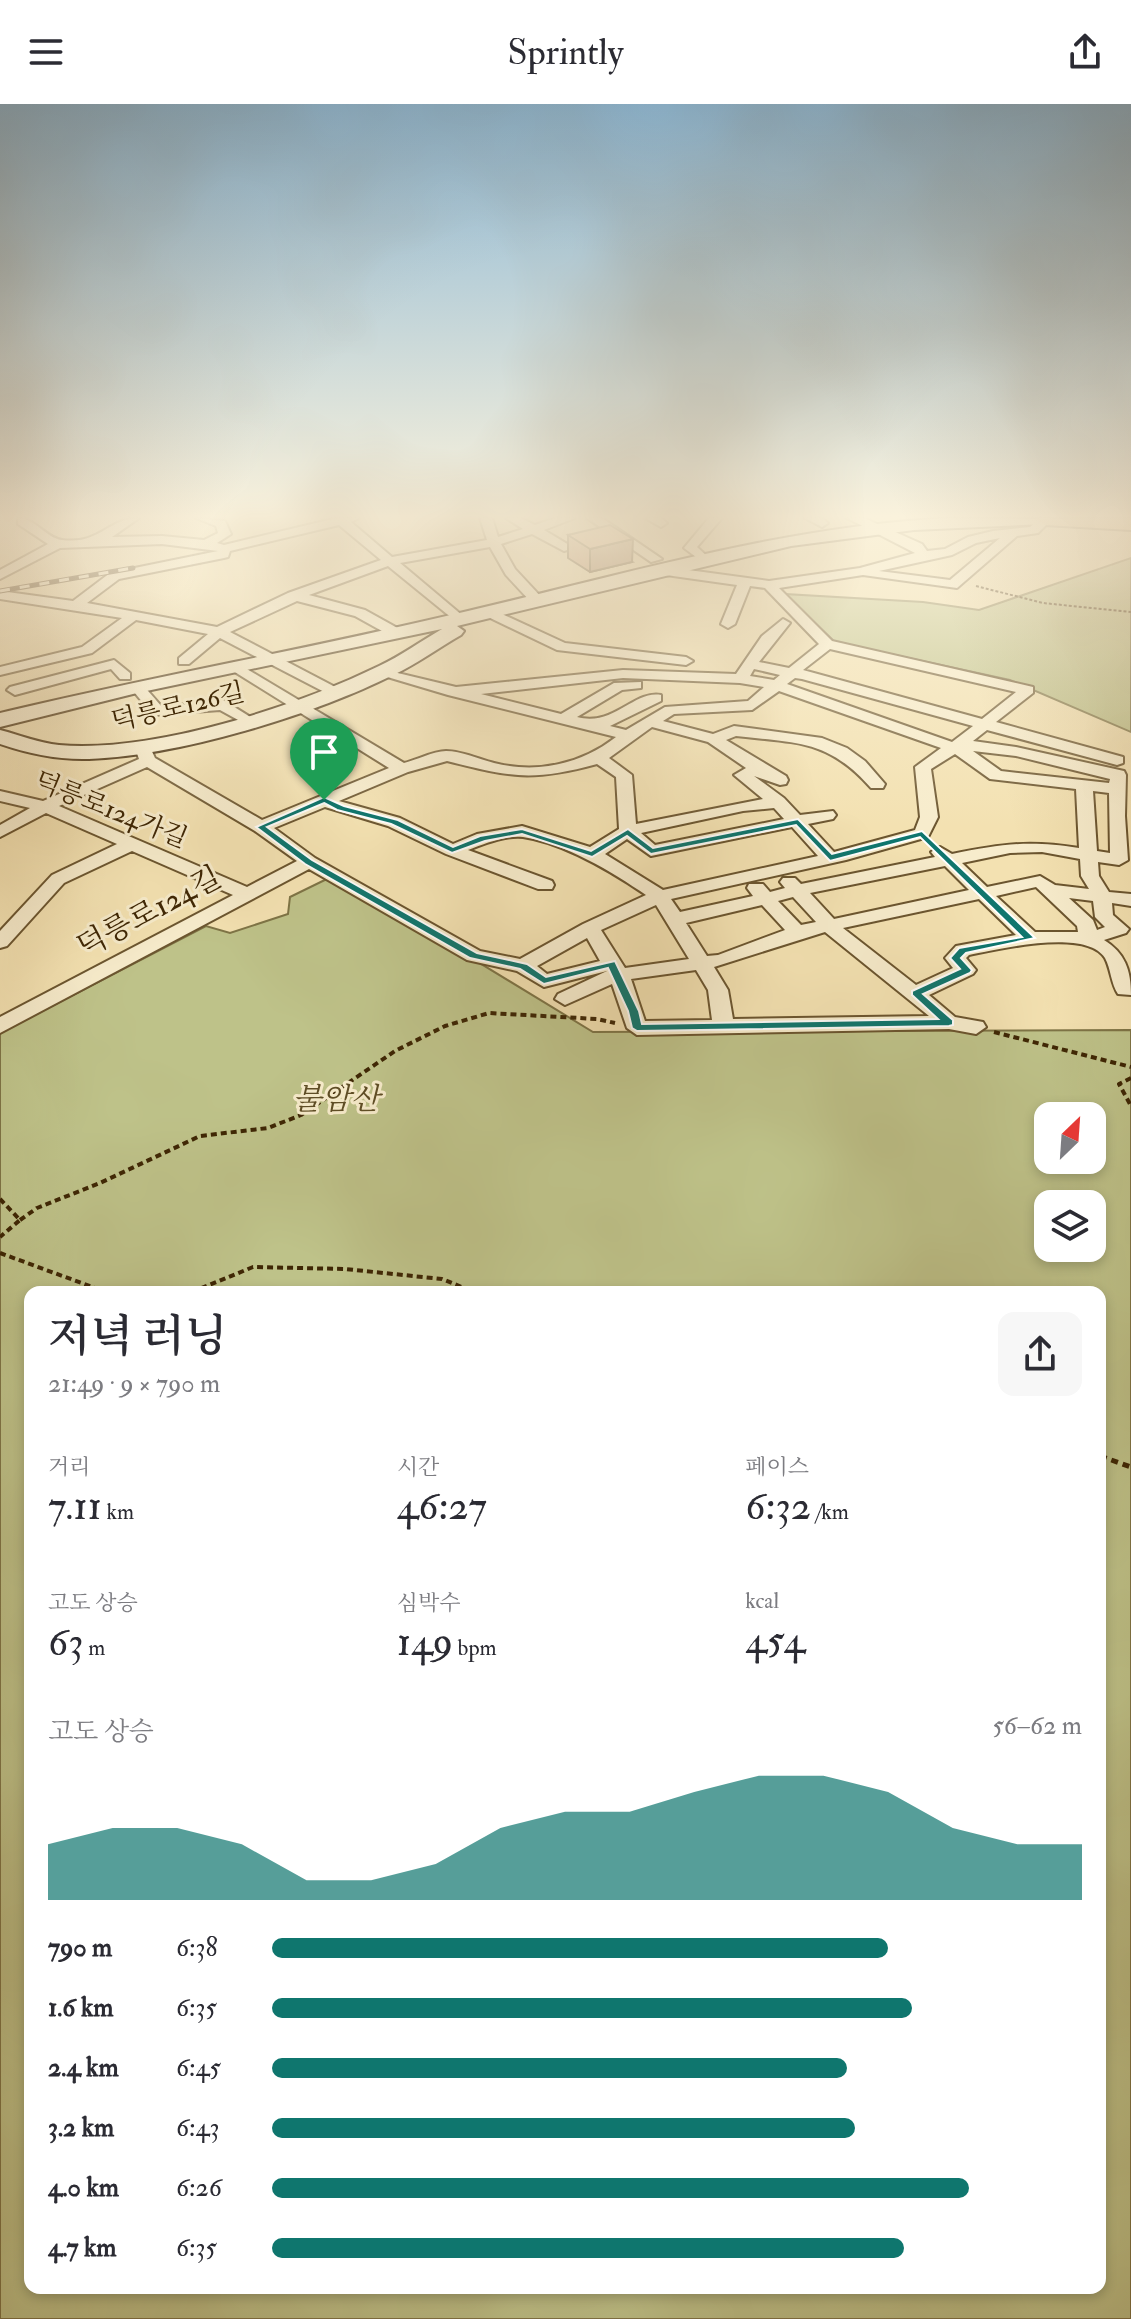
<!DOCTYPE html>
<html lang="ko">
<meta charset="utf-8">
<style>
:root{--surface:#fff;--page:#f7f7f7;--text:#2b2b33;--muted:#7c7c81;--accent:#0f766e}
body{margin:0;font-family:"IM FELL Double Pica","Noto Serif KR",serif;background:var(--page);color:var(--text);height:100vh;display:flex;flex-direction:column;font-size:30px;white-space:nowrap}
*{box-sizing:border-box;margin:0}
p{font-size:26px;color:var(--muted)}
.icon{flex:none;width:44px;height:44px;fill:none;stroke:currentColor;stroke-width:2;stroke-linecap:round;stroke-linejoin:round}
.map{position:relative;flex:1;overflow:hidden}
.drawer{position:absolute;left:24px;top:1182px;width:1082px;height:1008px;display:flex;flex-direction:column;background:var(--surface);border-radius:16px;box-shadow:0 4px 12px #0003}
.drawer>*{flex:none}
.needle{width:52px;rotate:25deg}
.fabs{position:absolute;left:1034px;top:998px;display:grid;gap:16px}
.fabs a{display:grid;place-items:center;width:72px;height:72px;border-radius:16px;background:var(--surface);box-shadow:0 4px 12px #0003;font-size:40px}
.pin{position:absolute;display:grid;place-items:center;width:68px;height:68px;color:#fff;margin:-82px -34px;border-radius:50% 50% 50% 0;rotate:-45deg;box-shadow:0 0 8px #0007}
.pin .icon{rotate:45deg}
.round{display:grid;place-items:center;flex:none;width:84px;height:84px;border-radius:16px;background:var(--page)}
.headline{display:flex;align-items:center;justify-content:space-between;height:136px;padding:0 24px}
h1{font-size:44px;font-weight:600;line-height:60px}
.stats{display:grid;grid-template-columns:repeat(3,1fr);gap:12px;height:136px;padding:8px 24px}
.stats div{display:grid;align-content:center}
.stats b{font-size:40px;font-weight:600}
.stats small{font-size:22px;font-weight:400}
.stats p{font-size:22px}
.chart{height:224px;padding:16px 24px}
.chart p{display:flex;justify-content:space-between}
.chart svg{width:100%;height:144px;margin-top:8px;fill:var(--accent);opacity:.7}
ul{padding:0 24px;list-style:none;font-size:26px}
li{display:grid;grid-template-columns:128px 96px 1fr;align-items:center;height:60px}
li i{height:20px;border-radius:10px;background:var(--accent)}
header{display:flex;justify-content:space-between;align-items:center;height:104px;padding:0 24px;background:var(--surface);font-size:36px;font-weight:600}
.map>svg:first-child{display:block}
</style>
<header><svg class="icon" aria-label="menu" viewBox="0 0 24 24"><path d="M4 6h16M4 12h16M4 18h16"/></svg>Sprintly<svg class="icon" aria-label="share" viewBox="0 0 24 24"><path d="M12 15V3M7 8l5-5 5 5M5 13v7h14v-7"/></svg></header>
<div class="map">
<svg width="1131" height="2215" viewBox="0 0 1131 2215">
<rect width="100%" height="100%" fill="#f3e1b1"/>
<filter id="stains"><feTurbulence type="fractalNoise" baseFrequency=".0025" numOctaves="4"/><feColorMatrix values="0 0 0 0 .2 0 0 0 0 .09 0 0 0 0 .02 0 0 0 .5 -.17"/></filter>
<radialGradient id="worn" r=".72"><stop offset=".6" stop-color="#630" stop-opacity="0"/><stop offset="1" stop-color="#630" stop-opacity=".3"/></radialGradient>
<!-- green -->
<path fill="#bec289" stroke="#7e7446" stroke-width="2" fill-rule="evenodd" d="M 1131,454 L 1131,628 L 1010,576 L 835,538 L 784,490 L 923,498 L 979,506 Z
M 335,771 L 593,928 L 1131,926 L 1131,2215 L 0,2215 L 0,929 L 206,822 L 230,829 L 288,810 L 290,793 ZM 1048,1012 L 1092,1012 L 1092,1056 L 1048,1056 ZM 1048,1100 L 1092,1100 L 1092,1144 L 1048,1144 ZM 30,1188 L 1100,1188 L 1100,2184 L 30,2184 Z"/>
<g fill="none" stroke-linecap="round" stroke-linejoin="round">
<defs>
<path id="minor" d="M 18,414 C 35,414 46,434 62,436 C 100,441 108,414 139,414 L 112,433 L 162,432 L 204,436 L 218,429 L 216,422 L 196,414 L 225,417 L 231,430 L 217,439 L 224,441 L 337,414 L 359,414 L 351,418 L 392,453 L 487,436 L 480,414 L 492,414 L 498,433 L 523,425 L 506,414 L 521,414 L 535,421 L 556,414 L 575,414 L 544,426 L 574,444 L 564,447 L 532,430 L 501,440 L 515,465 L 543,495 L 536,499 L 531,498 L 506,471 L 490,443 L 400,459 L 463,512 L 465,515 L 458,519 L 388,462 L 309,491 L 365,506 L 401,526 L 401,532 L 391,532 L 355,512 L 297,497 L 230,528 L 339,585 L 342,588 L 334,593 L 220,534 L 189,560 L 179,560 L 179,554 L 208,530 L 136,516 L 92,549 L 0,571 L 0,563 L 82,543 L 122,514 L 0,495 L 0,487 L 73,497 L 110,469 L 218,447 L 162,440 L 60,444 L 0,475 L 0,466 L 48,440 L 18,420 ZM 339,421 L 381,456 L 288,489 L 217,523 L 87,499 L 119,475 L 224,454 L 228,453 L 230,447 Z
M 587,414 L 602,414 L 662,455 L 651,458 Z
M 645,414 L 661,414 L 667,419 L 661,423 Z
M 709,414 L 722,414 L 697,443 L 710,455 L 704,459 L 684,444 Z
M 805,414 L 821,414 L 828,419 L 822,423 Z
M 847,414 L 864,414 L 922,440 L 927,447 L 945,445 L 968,433 L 993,427 L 1030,423 L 1040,414 L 1053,414 L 1038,429 L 1017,432 L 957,484 L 863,471 L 779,484 L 832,537 L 1033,583 L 1033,589 L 996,618 L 1123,653 L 1123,659 L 1117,661 L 987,626 L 973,637 L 1016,643 L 1124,667 L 1126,671 L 1125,712 L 1128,756 L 1119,761 L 1098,758 L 1099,772 L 1109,788 L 1131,790 L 1131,802 L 1112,799 L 1113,811 L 1129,825 L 1126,829 L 1104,836 C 1125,849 1131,866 1131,891 L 1118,890 C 1111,880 1111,865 1105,854 C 1086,824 999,845 969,851 L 966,854 L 976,866 L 973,870 L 929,891 L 955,913 L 983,918 L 986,923 L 976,930 L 949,925 L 637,931 L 627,924 L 612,880 L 565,901 L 555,895 L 558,890 L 607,867 L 544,883 L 517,867 L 467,856 L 309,765 L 0,929 L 0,913 L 233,791 L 132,747 L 64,779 L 7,842 L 0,844 L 0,827 L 52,771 L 117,740 L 46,709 L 0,733 L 0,721 L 30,704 L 0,697 L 0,687 L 43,697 L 139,655 L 135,644 L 143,639 L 149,641 L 155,654 L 262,716 L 389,664 L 230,565 L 228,562 L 235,558 L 404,659 C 417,656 433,647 446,647 C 461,647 479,655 494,659 C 538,670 581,660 616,633 L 448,591 L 374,569 L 381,565 L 456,583 L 623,566 L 736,570 L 762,532 L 783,515 L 790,519 L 759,558 L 789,564 L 819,540 L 765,484 L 750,482 L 735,520 L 728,524 L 721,520 L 737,481 L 659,470 L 653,466 L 659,462 L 769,477 L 860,464 L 915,449 ZM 1000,434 L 950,476 L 879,467 L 952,451 L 976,439 ZM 830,545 L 1016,588 L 982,615 L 803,566 ZM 754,565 L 780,571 L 774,576 L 750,572 ZM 623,574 L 740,579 L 764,583 L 748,597 L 665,603 L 626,626 L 610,622 L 661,597 L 661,591 C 634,586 614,623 577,613 L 622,586 L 641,584 L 641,578 L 614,579 L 561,610 L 481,590 ZM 795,574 L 802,575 L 973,622 L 952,638 L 787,580 ZM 779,587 L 941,644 L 915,663 L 920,713 L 915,726 L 834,748 L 808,720 L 833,715 L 836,711 L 833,707 L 800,711 L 784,694 L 754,672 L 780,681 L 786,680 L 788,676 L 786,672 L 726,636 L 736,632 C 796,639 828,635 871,684 L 883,684 L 885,680 L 865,657 L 847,644 L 822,634 L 734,622 L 713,630 L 663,617 L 674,610 L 752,606 ZM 652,623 L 708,638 L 746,664 L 734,671 L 763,695 L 636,720 L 632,671 L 609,654 ZM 973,647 L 1016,652 L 1110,675 L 1109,679 L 1001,667 ZM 955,650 L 990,675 L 1076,685 L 1079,744 C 1029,736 1001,740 952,750 L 940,743 L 931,748 L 935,753 L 801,780 L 795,774 L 783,774 L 780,778 L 785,784 L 770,788 L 763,780 L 749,780 L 747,784 L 753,792 L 680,808 L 671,795 L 846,756 L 928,733 L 938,713 L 931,665 ZM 447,657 C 511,673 531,678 597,660 L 616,673 L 619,725 L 590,743 L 522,722 L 477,730 L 453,740 L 400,714 L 339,697 L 408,668 ZM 147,663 L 255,727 L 297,757 L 247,783 L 59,702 ZM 1093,687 L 1109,689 L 1110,749 L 1097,747 ZM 325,703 L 388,722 L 446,750 L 538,785 L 552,785 L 554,781 L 552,777 L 468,746 C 484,740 506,731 523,733 C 565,739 612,768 646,791 L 583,820 L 520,855 L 480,847 L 315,754 L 274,724 ZM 774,704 L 784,715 L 655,741 L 641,729 L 743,707 ZM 792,723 L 818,752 L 663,786 L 605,750 L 627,735 L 651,752 ZM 1042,748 L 1080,755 L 1081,772 L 1089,785 L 1055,781 L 1040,772 L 987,783 L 962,759 L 1010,749 ZM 945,762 L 969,786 L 834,815 L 810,789 ZM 1036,783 L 1077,822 L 1078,828 L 1035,828 L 996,792 ZM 793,793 L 816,818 L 801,821 L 778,797 ZM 1069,794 L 1093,797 L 1095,813 L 1105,823 L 1097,826 L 1093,816 ZM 979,795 L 1016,831 L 956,842 L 945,854 L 953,864 L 916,881 L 843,824 ZM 656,801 L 689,855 L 625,864 L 601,826 ZM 762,801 L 785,826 L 718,851 L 707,852 L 686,819 ZM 825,828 L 929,912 L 733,915 L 728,886 L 714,863 ZM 587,834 L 600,857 L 547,870 L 537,862 ZM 696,866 L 708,886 L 712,916 L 645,917 L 631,875 Z
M 489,504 L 565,539 L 686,553 L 693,557 L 686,561 L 557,546 L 484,511 L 482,508 Z
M 114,556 L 130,569 L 130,575 L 120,575 L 111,565 L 15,591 L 7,586 L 10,583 Z
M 137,579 L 142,580 L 162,603 L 223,596 L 257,617 L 249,622 L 220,606 L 153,611 L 130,583 Z"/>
<path id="secondary" d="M 949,414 L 1054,415 L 1045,420 L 914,426 L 791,442 L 457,522 L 464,527 L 461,531 C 438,544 417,560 393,571 C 313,611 179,652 89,655 C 59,656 29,650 0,640 L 0,626 C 20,631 39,639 59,641 C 153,649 295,603 379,562 C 401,552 421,537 442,525 L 137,589 L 0,623 L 0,609 C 155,572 313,544 468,507 C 626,470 786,422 949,414 Z"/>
<path id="trunk" d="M 1131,414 L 1131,426 L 1045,421 L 1035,415 Z"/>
</defs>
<!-- minor casing -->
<use href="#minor" stroke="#6b552f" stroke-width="4"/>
<!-- secondary casing -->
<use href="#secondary" stroke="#3e2604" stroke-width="4"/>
<!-- trunk casing -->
<use href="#trunk" stroke="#3e2604" stroke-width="4"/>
<!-- path-far2 -->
<path stroke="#3e2604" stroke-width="2" stroke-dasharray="3 2" stroke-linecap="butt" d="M 976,482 L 1043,499 L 1131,508"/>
<!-- path-far1 -->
<path stroke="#3e2604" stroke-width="4" stroke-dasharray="6 4" stroke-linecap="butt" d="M 994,928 L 1131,963
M 1131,974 L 1119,980 L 1131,1002
M 0,1095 L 20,1116 L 0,1133
M 20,1116 L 37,1104 L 100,1079 L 200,1032 L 268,1024 L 301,1011 L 395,947 L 445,922 L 489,909 L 597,915 L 615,919
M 0,1149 L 106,1188
M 192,1188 L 253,1163 L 345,1165 L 442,1175 L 474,1188"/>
<!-- path -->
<path stroke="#3e2604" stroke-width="5" stroke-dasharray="7 5" stroke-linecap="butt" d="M 1100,1352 L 1131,1363"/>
<!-- minor -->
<use href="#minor" fill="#f7eccc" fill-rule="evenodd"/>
<!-- secondary -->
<use href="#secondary" fill="#f7eccc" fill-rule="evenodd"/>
<!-- trunk -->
<use href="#trunk" fill="#eac078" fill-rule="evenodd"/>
<defs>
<path id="rail" d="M 0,487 L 133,464"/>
</defs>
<!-- rail casing -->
<use href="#rail" stroke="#3e2604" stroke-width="5"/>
<!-- rail -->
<use href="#rail" stroke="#f7eccc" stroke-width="3" stroke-dasharray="10" stroke-linecap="butt"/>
</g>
<!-- wall -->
<path fill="#c18e68" stroke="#3e2604" stroke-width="2" d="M 568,431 L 632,458 L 590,468 L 568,454 Z"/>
<!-- shaded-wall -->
<path fill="#9d7455" stroke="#3e2604" stroke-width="2" d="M 633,435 L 632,458 L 590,468 L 590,445 Z"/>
<!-- building -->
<path fill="#e0a579" stroke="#3e2604" stroke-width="2" d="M 610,421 L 633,435 L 590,445 L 568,431 Z"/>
<!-- sky -->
<linearGradient id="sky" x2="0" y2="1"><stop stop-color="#8bb7d5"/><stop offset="0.57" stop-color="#faf2dc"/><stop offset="1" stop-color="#faf2dc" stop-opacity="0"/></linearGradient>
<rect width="1131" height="724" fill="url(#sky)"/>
<!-- route -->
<path fill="#0f766e" stroke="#fff" stroke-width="2" fill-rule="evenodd" d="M 324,693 L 344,702 L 398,716 L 453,743 L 480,732 L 522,725 L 591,747 L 628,725 L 653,744 L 798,715 L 832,750 L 922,727 L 1035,834 L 966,849 L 961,854 L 972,866 L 970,869 L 923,890 L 953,916 L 953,921 L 949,922 L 637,927 L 632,924 L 628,907 L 608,864 L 544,880 L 520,865 L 470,854 L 305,760 L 256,723 ZM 324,699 L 337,706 L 391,720 L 452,749 L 485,737 L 522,730 L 592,753 L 627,732 L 651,750 L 796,721 L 830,757 L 920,733 L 1022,833 L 959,844 L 950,854 L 960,865 L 912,887 L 912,891 L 938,915 L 642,920 L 639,907 L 615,857 L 546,873 L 527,860 L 477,849 L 312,756 L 267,723 Z"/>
<g text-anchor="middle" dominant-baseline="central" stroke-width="6" stroke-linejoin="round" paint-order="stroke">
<!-- far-street labels -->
<g font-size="26" fill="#3e2604" stroke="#f7eccc">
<text transform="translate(178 603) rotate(-13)">덕릉로126길</text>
<text transform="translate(111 706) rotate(22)">덕릉로124가길</text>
</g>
<!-- street labels -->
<g font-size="30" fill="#3e2604" stroke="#f7eccc">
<text transform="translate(149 808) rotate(-28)">덕릉로124길</text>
</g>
<!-- park labels -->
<g font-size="30" font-style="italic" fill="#5e4d25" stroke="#f7eccc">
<text x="336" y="995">불암산</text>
</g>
</g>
<rect width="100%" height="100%" filter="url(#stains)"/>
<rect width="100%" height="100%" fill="url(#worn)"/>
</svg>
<div class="fabs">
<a><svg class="needle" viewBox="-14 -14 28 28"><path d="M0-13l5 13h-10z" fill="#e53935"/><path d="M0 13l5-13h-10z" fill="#7c7c81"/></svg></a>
<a><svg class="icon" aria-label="layers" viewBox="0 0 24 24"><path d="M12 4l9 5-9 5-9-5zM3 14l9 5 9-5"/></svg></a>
</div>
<div class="pin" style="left:324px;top:696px;background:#1e9e55"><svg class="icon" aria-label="arrive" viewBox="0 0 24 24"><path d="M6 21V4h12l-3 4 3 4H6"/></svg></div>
<section class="drawer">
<div class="headline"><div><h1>저녁 러닝</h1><p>21:49 · 9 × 790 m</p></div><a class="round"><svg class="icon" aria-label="share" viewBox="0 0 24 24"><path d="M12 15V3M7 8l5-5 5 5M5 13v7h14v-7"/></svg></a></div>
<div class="stats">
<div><p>거리</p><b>7.11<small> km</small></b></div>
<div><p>시간</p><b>46:27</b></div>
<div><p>페이스</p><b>6:32<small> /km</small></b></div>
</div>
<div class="stats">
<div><p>고도 상승</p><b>63<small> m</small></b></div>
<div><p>심박수</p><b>149<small> bpm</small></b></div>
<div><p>kcal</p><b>454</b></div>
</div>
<div class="chart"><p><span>고도 상승</span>56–62 m</p>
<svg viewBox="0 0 160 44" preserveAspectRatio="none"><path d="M0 44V27L10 22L20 22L30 27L40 38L50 38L60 33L70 22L80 17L90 17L100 11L110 6L120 6L130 11L140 22L150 27L160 27V44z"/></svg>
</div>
<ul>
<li><b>790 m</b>6:38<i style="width:76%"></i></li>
<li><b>1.6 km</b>6:35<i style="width:79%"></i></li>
<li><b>2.4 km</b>6:45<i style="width:71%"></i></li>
<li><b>3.2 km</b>6:43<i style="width:72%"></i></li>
<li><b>4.0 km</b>6:26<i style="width:86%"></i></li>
<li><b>4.7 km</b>6:35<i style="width:78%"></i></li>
</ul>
</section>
</div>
